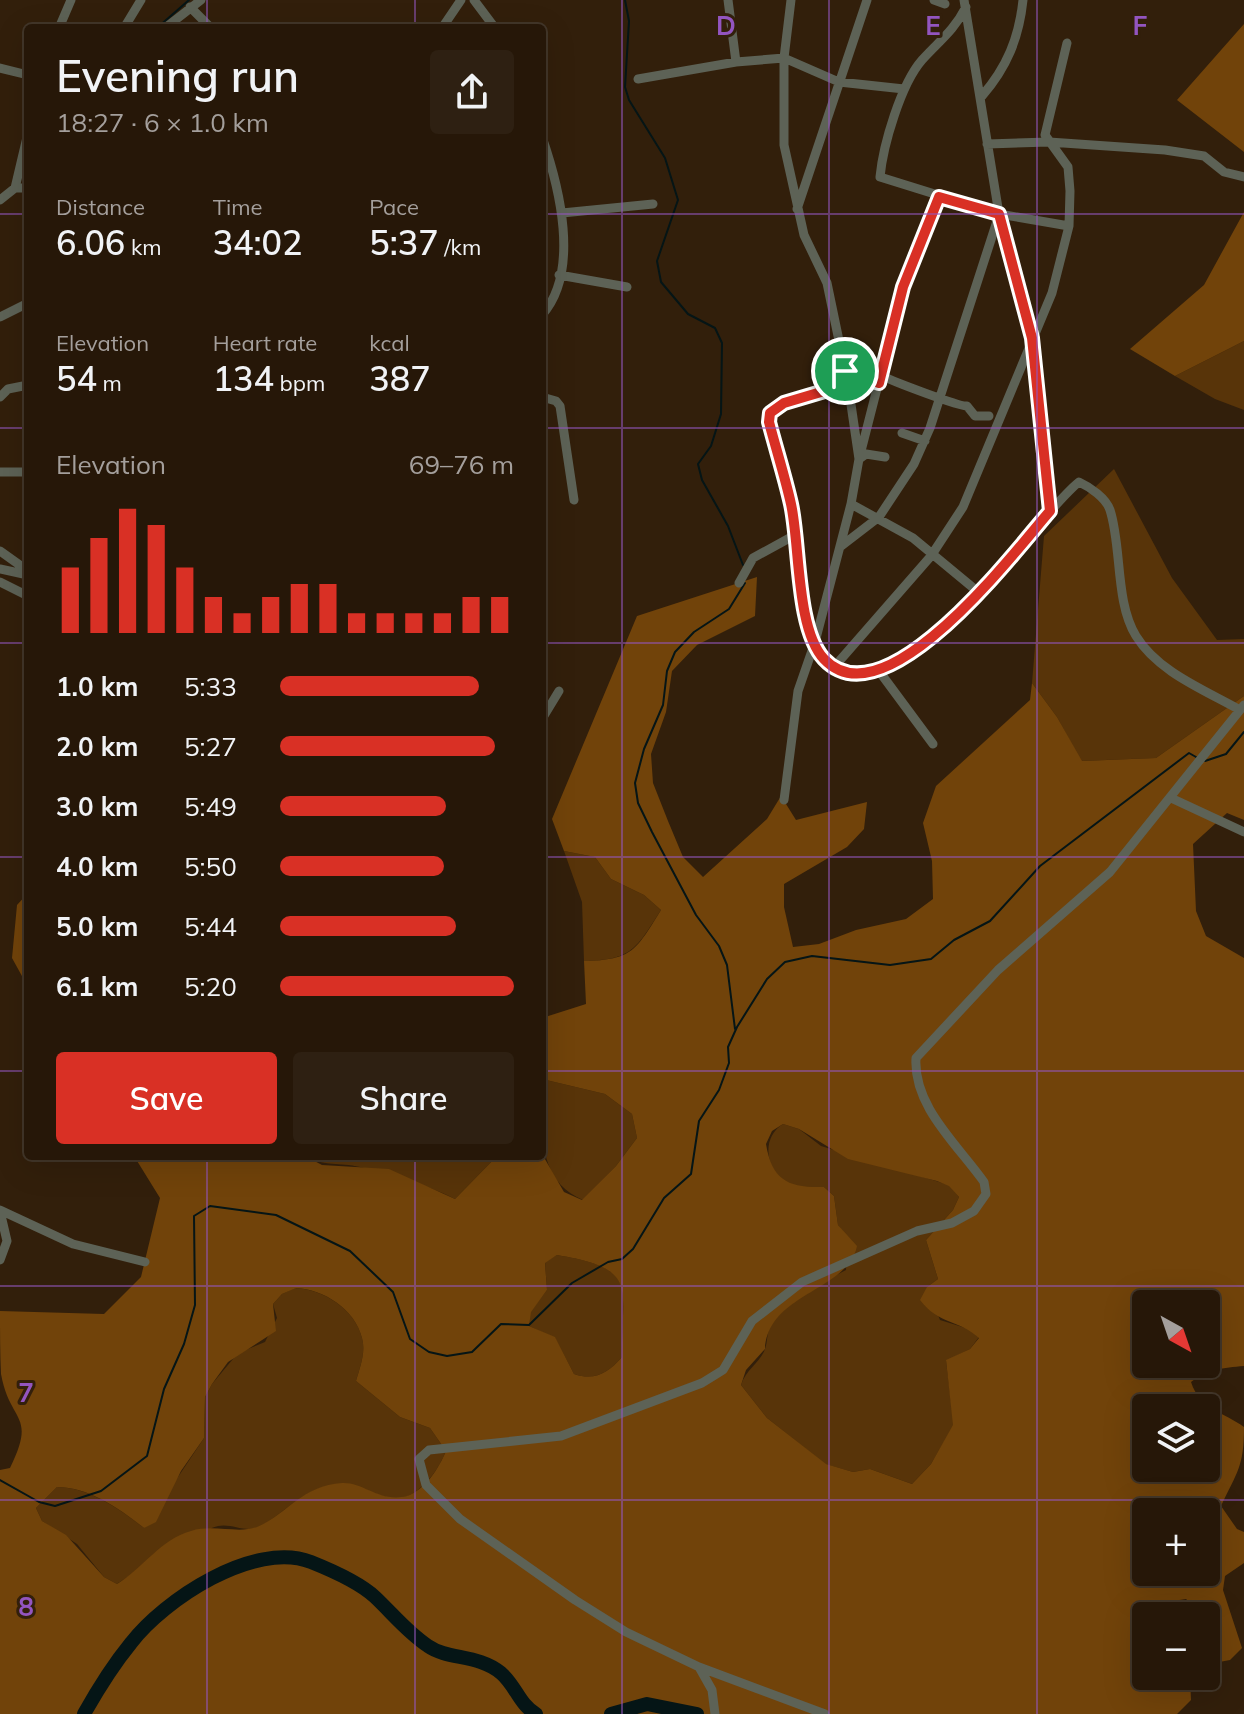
<!DOCTYPE html>
<meta charset="utf-8">
<style>
:root{--surface:#261708;--page:#2e2012;--text:#f1f3f6;--muted:#a49f9c;--line:#423629;--accent:#d93025}
body{margin:0;font-family:Mulish,sans-serif;background:var(--page);color:var(--text);height:100vh;display:flex;flex-direction:column;font-size:30px;white-space:nowrap}
*{box-sizing:border-box;margin:0}
p{font-size:26px;color:var(--muted)}
.icon{flex:none;width:44px;height:44px;fill:none;stroke:currentColor;stroke-width:2;stroke-linecap:round;stroke-linejoin:round}
.map{position:relative;flex:1;overflow:hidden}
.panel{position:absolute;left:24px;top:24px;width:522px;height:1136px;display:flex;flex-direction:column;background:var(--surface);border-radius:8px;box-shadow:0 8px 32px #0002,0 0 0 2px var(--line)}
.panel>*{flex:none}
.needle{width:52px;rotate:140deg}
.buttons{position:absolute;left:1132px;top:1290px;display:grid;gap:16px}
.buttons a{display:grid;place-items:center;width:88px;height:88px;border-radius:8px;background:var(--surface);box-shadow:0 8px 32px #0002,0 0 0 2px var(--line);font-size:40px}
.pin{position:absolute;display:grid;place-items:center;width:68px;height:68px;color:#fff;margin:-34px;border:4px solid #fff;border-radius:50%;box-shadow:0 2px 8px #0007}
.round{display:grid;place-items:center;flex:none;width:84px;height:84px;border-radius:8px;background:var(--page)}
.head{display:flex;align-items:center;justify-content:space-between;height:136px;padding:0 32px}
h1{font-size:44px;font-weight:600;line-height:60px}
.stats{display:grid;grid-template-columns:repeat(3,1fr);gap:12px;height:136px;padding:8px 32px}
.stats div{display:grid;align-content:center}
.stats b{font-size:34px;font-weight:600}
.stats small{font-size:22px;font-weight:400}
.stats p{font-size:22px}
.chart{height:224px;padding:16px 32px}
.chart p{display:flex;justify-content:space-between}
.chart svg{width:100%;height:144px;margin-top:8px;stroke:var(--accent);stroke-width:6}
.primary-button{display:flex;gap:16px;margin-top:auto;padding:16px 32px}
.primary-button a{flex:1;height:92px;border-radius:8px;background:var(--accent);color:#fff;font-size:32px;font-weight:600;line-height:92px;text-align:center}
.primary-button a+a{background:var(--page);color:var(--text)}
ul{padding:0 32px;list-style:none;font-size:26px}
li{display:grid;grid-template-columns:128px 96px 1fr;align-items:center;height:60px}
li i{height:20px;border-radius:10px;background:var(--accent)}
.map>svg:first-child{display:block}
</style>
<div class="map">
<svg width="1244" height="1714" viewBox="0 0 1244 1714">
<rect width="100%" height="100%" fill="#321f0b"/>
<!-- green -->
<path fill="#583409" d="M 1244,341 L 1244,410 L 1215,399 L 1175,376 Z
M 1114,469 L 1172,578 L 1217,640 L 1244,639 L 1244,696 L 1156,758 L 1081,761 L 1057,717 L 1032,683 L 1044,536 Z
M 564,851 L 595,857 L 611,879 L 644,895 L 661,910 C 636,949 632,960 584,961 L 582,902 Z
M 542,1079 L 605,1094 L 632,1114 L 637,1138 L 616,1166 L 583,1200 C 534,1180 542,1123 542,1079 Z
M 783,1124 L 799,1129 L 821,1146 L 949,1185 L 959,1197 L 953,1210 L 926,1240 L 938,1279 L 927,1287 L 940,1320 L 969,1329 L 979,1337 L 970,1349 L 946,1361 L 954,1425 L 931,1464 L 912,1484 L 870,1469 L 853,1472 L 825,1464 L 767,1418 L 741,1385 C 746,1369 760,1363 765,1349 C 768,1341 766,1334 771,1325 C 784,1304 824,1281 846,1270 L 847,1237 L 838,1225 L 834,1196 L 824,1187 C 816,1187 805,1189 798,1188 C 768,1181 757,1140 783,1124 Z
M 305,1156 L 497,1156 L 455,1199 C 425,1184 392,1174 360,1167 C 338,1162 326,1167 305,1156 Z
M 557,1255 C 641,1269 621,1286 622,1357 C 608,1373 595,1381 574,1374 L 555,1338 L 529,1326 L 530,1312 L 547,1290 L 545,1262 Z
M 295,1288 C 323,1289 355,1309 362,1338 C 366,1352 360,1367 356,1381 L 400,1417 L 430,1428 L 446,1451 C 439,1468 428,1484 412,1494 C 387,1508 364,1482 341,1484 C 305,1486 289,1510 261,1526 C 246,1534 233,1523 218,1526 C 203,1529 134,1573 117,1584 L 104,1577 L 77,1544 L 42,1521 L 36,1508 L 57,1487 C 88,1487 120,1509 144,1528 L 204,1438 L 205,1397 L 212,1384 L 238,1353 L 265,1342 L 277,1318 L 273,1304 L 282,1294 Z"/>
<!-- forest -->
<path fill="#71430a" fill-rule="evenodd" d="M 1244,24 L 1244,152 L 1177,100 Z
M 1244,212 L 1244,341 L 1175,376 L 1130,349 L 1204,285 Z
M 757,577 L 755,616 L 697,645 L 672,671 L 666,712 L 651,754 L 653,783 L 668,821 L 683,857 L 703,877 L 767,819 L 781,796 L 796,820 L 867,802 L 864,829 L 847,847 L 784,884 L 784,907 L 793,947 L 819,944 L 856,930 L 906,919 L 933,899 L 932,861 L 923,823 L 936,786 L 1030,700 L 1032,683 L 1057,717 L 1082,761 L 1156,758 L 1244,696 L 1244,820 L 1227,813 L 1193,844 L 1196,911 L 1206,936 L 1244,958 L 1244,1366 C 1223,1368 1208,1369 1191,1382 C 1200,1410 1224,1412 1244,1427 C 1244,1467 1237,1472 1221,1506 L 1237,1529 L 1244,1532 L 1244,1563 L 1225,1576 L 1223,1590 L 1242,1648 L 1230,1660 L 1214,1663 L 1206,1645 L 1206,1616 L 1198,1616 L 1196,1608 L 1186,1599 L 1173,1601 L 1172,1616 L 1146,1616 L 1146,1676 L 1190,1676 L 1191,1700 L 1177,1714 L 0,1714 L 0,1470 L 10,1468 C 37,1413 10,1424 1,1374 C 0,1354 0,1331 0,1311 L 104,1314 L 141,1277 L 160,1198 L 134,1156 L 305,1156 L 322,1165 L 389,1169 L 455,1199 L 497,1156 L 542,1154 L 564,1192 L 582,1200 L 616,1166 L 637,1138 L 632,1114 L 605,1094 L 542,1079 L 542,1018 L 586,1004 L 584,961 C 633,960 636,950 661,910 L 644,895 L 611,879 L 595,857 L 564,851 L 552,819 L 637,616 ZM 783,1124 L 799,1129 L 848,1159 L 937,1181 L 949,1186 L 959,1197 L 953,1210 L 926,1240 L 938,1279 L 927,1287 L 920,1300 C 939,1325 958,1319 979,1338 L 970,1349 L 946,1360 L 953,1425 L 931,1464 L 912,1484 L 870,1469 L 853,1472 L 826,1464 L 767,1418 L 741,1385 L 746,1370 L 765,1349 C 768,1293 848,1291 857,1246 L 838,1225 L 834,1196 L 824,1187 C 789,1188 772,1181 766,1144 L 772,1131 ZM 557,1255 C 640,1269 621,1286 622,1357 C 608,1373 595,1381 574,1374 L 555,1337 L 529,1326 L 531,1312 L 547,1290 L 545,1263 ZM 296,1288 C 323,1289 355,1309 362,1338 C 366,1352 360,1367 356,1381 L 400,1417 L 430,1428 L 446,1451 C 439,1468 425,1490 407,1496 C 380,1503 364,1482 342,1483 C 302,1485 285,1516 257,1527 C 238,1534 213,1524 191,1531 C 161,1539 142,1569 117,1584 L 104,1577 L 66,1535 L 42,1521 L 36,1508 L 57,1487 C 89,1487 120,1509 144,1528 L 156,1522 L 181,1471 L 204,1438 L 205,1397 L 212,1384 L 228,1362 L 276,1331 L 273,1304 L 282,1294 ZM 1146,1304 L 1206,1304 L 1206,1364 L 1146,1364 ZM 1146,1408 L 1206,1408 L 1206,1468 L 1146,1468 ZM 1146,1512 L 1206,1512 L 1206,1572 L 1146,1572 Z
M 28,893 L 28,987 L 12,958 L 17,905 Z"/>
<g fill="none" stroke-linecap="round" stroke-linejoin="round">
<!-- stream -->
<path stroke="#051516" stroke-width="2" d="M 625,0 L 629,21 L 625,87 L 629,100 L 665,158 L 678,200 L 657,261 L 661,282 L 688,314 L 715,328 L 722,343 L 721,414 L 711,446 L 698,464 L 702,480 L 728,526 L 743,565
M 157,28 L 189,0
M 1205,761 L 1226,754 L 1244,732
M 735,1029 L 727,965 L 719,946 L 696,915 L 652,832 L 638,803 L 635,783 L 644,749 L 663,705 L 667,671 L 675,652 L 694,632 L 729,609 L 745,583
M 0,1480 L 39,1502 L 55,1506 L 101,1491 L 147,1456 L 164,1389 L 184,1344 L 195,1305 L 194,1216 L 210,1206 L 276,1215 L 350,1251 L 393,1292 L 410,1339 L 429,1352 L 447,1356 L 472,1352 L 501,1324 L 529,1325 L 572,1283 L 608,1262 L 622,1259 L 633,1249 L 664,1198 L 691,1174 L 699,1121 L 719,1090 L 729,1063 L 728,1047 L 737,1027 L 767,979 L 785,962 L 812,956 L 890,965 L 931,959 L 954,940 L 990,921 L 1040,866 L 1189,753 L 1196,757"/>
<!-- river -->
<path stroke="#051516" stroke-width="14" d="M 84,1714 C 98,1689 113,1665 131,1643 C 164,1600 254,1540 311,1562 C 331,1570 359,1582 375,1597 C 393,1614 407,1632 428,1646 C 448,1660 478,1654 501,1673 C 516,1686 519,1704 536,1714
M 611,1714 L 647,1704 L 697,1714"/>
<!-- minor -->
<path stroke="#5d6256" stroke-width="9" d="M 474,0 L 495,28
M 728,0 L 736,62
M 791,0 L 784,58 L 784,145 L 804,235 L 827,283 L 848,384 L 859,459 L 851,504 L 815,642 C 878,756 1031,519 1079,482 C 1090,487 1106,498 1110,510 C 1122,547 1115,602 1136,636 C 1158,672 1205,690 1240,710
M 934,0 L 945,4
M 964,0 L 999,214 L 1032,338 L 1050,511
M 190,7 L 211,28
M 966,7 C 953,32 940,40 922,60 C 901,84 883,145 880,177 L 999,214 L 1069,226
M 59,28 L 71,0
M 124,28 L 141,0
M 165,28 L 201,0
M 442,28 L 461,0
M 0,68 L 28,75
M 638,79 L 736,62 L 784,58 L 839,82 L 904,89
M 982,96 C 1007,67 1019,38 1023,0
M 542,137 C 559,186 581,271 542,315
M 987,144 L 1049,142 L 1165,150 L 1204,156 L 1224,172 L 1244,177
M 15,188 L 28,188
M 0,200 L 15,188 L 28,133
M 797,209 L 867,0
M 562,213 L 653,204
M 559,275 L 627,287
M 0,317 L 28,303
M 845,371 L 879,383
M 882,376 C 895,382 960,407 967,406 L 975,416 L 989,416
M 0,397 L 8,389 L 28,385
M 542,397 L 556,401 L 560,406 L 574,500
M 902,433 L 925,441
M 885,457 L 866,454 L 859,459 L 903,287 L 939,197
M 0,472 L 28,472
M 851,504 L 913,538 L 977,591
M 840,547 L 879,517 L 914,464 L 930,428 L 999,215
M 0,551 L 28,571
M 0,569 L 28,575
M 0,582 L 28,596
M 739,583 L 753,558 L 795,535
M 835,666 L 931,556 L 963,507 L 1052,293 L 1069,226 L 1070,191 L 1068,167 L 1045,135 L 1067,43
M 879,671 L 933,744
M 542,719 L 559,691
M 1171,798 L 1244,832
M 784,800 L 798,691 L 815,642 L 804,611 L 791,504 L 769,422 L 777,405 L 848,384
M 0,1210 L 73,1244 L 145,1262
M 0,1211 L 7,1241 L 0,1260
M 699,1667 L 825,1714
M 715,1714 L 712,1690 L 699,1667 L 626,1632 L 575,1600 L 460,1519 L 426,1485 L 419,1459 L 429,1450 L 561,1436 L 702,1383 L 723,1370 L 752,1321 L 802,1282 L 917,1231 L 952,1223 L 974,1211 L 986,1194 L 984,1182 C 957,1144 913,1106 916,1058 L 998,970 L 1110,872 L 1244,705"/>
</g>
<g fill="none" stroke-linecap="round" stroke-linejoin="round">
<defs>
<path id="route" d="M 939,197 L 999,214 L 1032,338 L 1050,511 C 1015,551 885,724 824,659 C 796,629 800,544 791,504 C 785,477 776,449 769,422 L 770,413 L 784,403 L 848,384 L 845,371 L 879,383 L 903,287 Z"/>
</defs>
<!-- route casing -->
<use href="#route" stroke="#fff" stroke-width="16"/>
<!-- route -->
<use href="#route" stroke="#d93025" stroke-width="10"/>
</g>
<!-- grid -->
<path fill="none" stroke="#9355c0" stroke-width="2" stroke-opacity="0.55" d="M 207,0 L 207,28M 415,0 L 415,28M 622,0 L 622,1714M 829,0 L 829,1714M 1037,0 L 1037,1714M 0,214 L 28,214M 542,214 L 1244,214M 0,428 L 28,428M 542,428 L 1244,428M 0,643 L 28,643M 542,643 L 1244,643M 0,857 L 28,857M 542,857 L 1244,857M 0,1071 L 28,1071M 542,1071 L 1244,1071M 207,1156 L 207,1714M 415,1156 L 415,1714M 0,1286 L 1244,1286M 0,1500 L 1244,1500"/>
<g font-size="26" text-anchor="middle" font-weight="bold" fill="#9355c0" stroke="#321f0b" stroke-width="6" stroke-linejoin="round" paint-order="stroke">
<text x="726" y="35">D</text>
<text x="933" y="35">E</text>
<text x="1140" y="35">F</text>
<text x="26" y="1402">7</text>
<text x="26" y="1616">8</text>
</g>
</svg>
<div class="buttons">
<a><svg class="needle" viewBox="-14 -14 28 28"><path d="M0-13l5 13h-10z" fill="#e53935"/><path d="M0 13l5-13h-10z" fill="#a49f9c"/></svg></a>
<a><svg class="icon" aria-label="layers" viewBox="0 0 24 24"><path d="M12 4l9 5-9 5-9-5zM3 14l9 5 9-5"/></svg></a>
<a>+</a>
<a>−</a>
</div>
<div class="pin" style="left:845px;top:371px;background:#1e9e55"><svg class="icon" aria-label="arrive" viewBox="0 0 24 24"><path d="M6 21V4h12l-3 4 3 4H6"/></svg></div>
<section class="panel">
<div class="head"><div><h1>Evening run</h1><p>18:27 · 6 × 1.0 km</p></div><a class="round"><svg class="icon" aria-label="share" viewBox="0 0 24 24"><path d="M12 15V3M7 8l5-5 5 5M5 13v7h14v-7"/></svg></a></div>
<div class="stats">
<div><p>Distance</p><b>6.06<small> km</small></b></div>
<div><p>Time</p><b>34:02</b></div>
<div><p>Pace</p><b>5:37<small> /km</small></b></div>
</div>
<div class="stats">
<div><p>Elevation</p><b>54<small> m</small></b></div>
<div><p>Heart rate</p><b>134<small> bpm</small></b></div>
<div><p>kcal</p><b>387</b></div>
</div>
<div class="chart"><p><span>Elevation</span>69–76 m</p>
<svg viewBox="0 0 160 44" preserveAspectRatio="none"><path d="M5 44V24M15 44V15M25 44V6M35 44V11M45 44V24M55 44V33M65 44V38M75 44V33M85 44V29M95 44V29M105 44V38M115 44V38M125 44V38M135 44V38M145 44V33M155 44V33"/></svg>
</div>
<ul>
<li><b>1.0 km</b>5:33<i style="width:85%"></i></li>
<li><b>2.0 km</b>5:27<i style="width:92%"></i></li>
<li><b>3.0 km</b>5:49<i style="width:71%"></i></li>
<li><b>4.0 km</b>5:50<i style="width:70%"></i></li>
<li><b>5.0 km</b>5:44<i style="width:75%"></i></li>
<li><b>6.1 km</b>5:20<i style="width:100%"></i></li>
</ul>
<div class="primary-button"><a>Save</a><a>Share</a></div>
</section>
</div>
